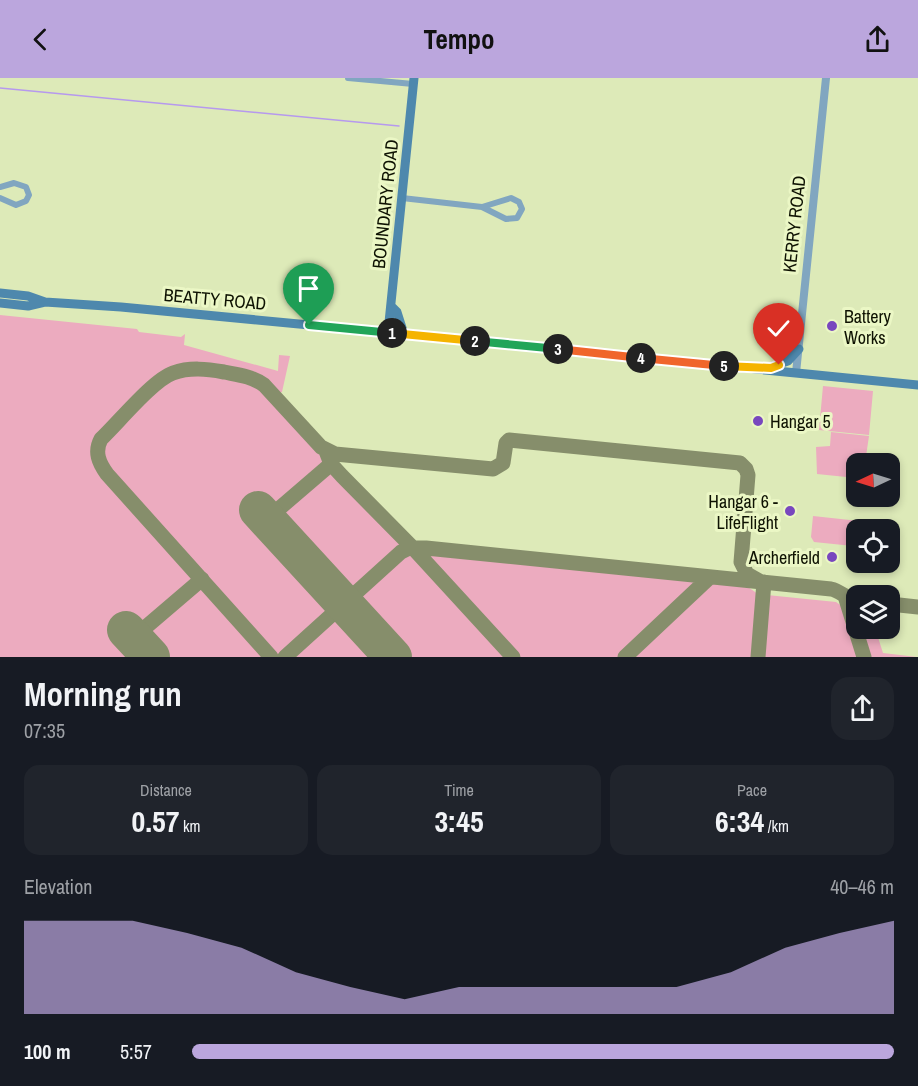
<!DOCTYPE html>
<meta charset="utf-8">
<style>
:root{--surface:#171b24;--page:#20242c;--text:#f1f3f6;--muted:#9ea1a6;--accent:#bba6dd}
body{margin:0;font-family:"Archivo Narrow",sans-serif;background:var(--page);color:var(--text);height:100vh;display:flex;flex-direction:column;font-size:22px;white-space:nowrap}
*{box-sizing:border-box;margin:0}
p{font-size:20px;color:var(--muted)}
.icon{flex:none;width:33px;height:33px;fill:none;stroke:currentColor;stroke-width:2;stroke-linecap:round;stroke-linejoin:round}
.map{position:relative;height:579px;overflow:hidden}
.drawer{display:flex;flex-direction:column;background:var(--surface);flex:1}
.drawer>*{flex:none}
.needle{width:39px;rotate:266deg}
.buttons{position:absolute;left:846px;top:375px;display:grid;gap:12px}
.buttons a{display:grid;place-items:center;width:54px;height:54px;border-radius:12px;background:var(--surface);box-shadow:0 3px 9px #0003;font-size:30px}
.pin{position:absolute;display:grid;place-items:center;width:51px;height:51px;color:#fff;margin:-62px -26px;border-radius:50% 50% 50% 0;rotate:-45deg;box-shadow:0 0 6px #0007}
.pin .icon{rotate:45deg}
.km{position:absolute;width:30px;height:30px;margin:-15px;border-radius:50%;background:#222;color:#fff;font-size:16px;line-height:30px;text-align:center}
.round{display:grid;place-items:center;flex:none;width:63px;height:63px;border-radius:18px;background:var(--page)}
.head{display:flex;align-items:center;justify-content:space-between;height:102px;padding:0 24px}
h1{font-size:33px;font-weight:700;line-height:45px}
.metrics{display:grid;grid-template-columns:repeat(3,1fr);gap:9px;height:102px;padding:6px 24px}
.metrics div{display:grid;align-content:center;border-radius:15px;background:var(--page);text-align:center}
.metrics b{font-size:30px;font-weight:700}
.metrics small{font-size:16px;font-weight:400}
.metrics p{font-size:16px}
.chart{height:168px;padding:12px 24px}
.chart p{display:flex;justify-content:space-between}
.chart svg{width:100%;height:108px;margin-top:6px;fill:var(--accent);opacity:.7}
ul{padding:0 24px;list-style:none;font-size:20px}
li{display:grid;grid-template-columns:96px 72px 1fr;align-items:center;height:45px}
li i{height:15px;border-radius:8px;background:var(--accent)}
header{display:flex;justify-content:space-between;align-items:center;height:78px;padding:0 24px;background:var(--accent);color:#111;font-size:27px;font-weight:700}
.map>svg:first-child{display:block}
</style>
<header><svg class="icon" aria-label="back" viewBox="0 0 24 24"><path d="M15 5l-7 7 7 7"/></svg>Tempo<svg class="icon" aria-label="share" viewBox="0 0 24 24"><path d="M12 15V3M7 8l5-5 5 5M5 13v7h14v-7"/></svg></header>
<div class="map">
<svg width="918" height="579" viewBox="0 0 918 579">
<rect width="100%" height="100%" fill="#ddeab8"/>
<!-- green -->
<path fill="#ecabbf" d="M 0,237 L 137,251 L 139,254 L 181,259 L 185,256 L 184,267 L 278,293 L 279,277 L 290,278 L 282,314 L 277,316 L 266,307 L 263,309 L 264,313 L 409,473 L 745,507 L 758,516 L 836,524 L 843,529 L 859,579 L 0,579 Z
M 823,308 L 873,313 L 869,357 L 819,352 Z
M 831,354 L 869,358 L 865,385 L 856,386 L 856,400 L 817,396 L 816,369 L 830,368 Z
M 813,438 L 859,443 L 858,451 L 856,452 L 856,466 L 853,468 L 814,464 L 811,459 Z
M 862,552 L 876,553 L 883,575 L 917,579 L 870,579 Z"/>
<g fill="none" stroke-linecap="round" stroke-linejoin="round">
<!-- stream -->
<path stroke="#b699ee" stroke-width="1.5" d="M 0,10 L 399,48"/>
<!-- taxiway -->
<path stroke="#868e6b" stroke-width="15" d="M 326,373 L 331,386 L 342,398 L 413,470 L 513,579
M 267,441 L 331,386
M 845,518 L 864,579
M 890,526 L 918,529
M 133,560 L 202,501
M 271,579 L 107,396 C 99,385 94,374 101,361 C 118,345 153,302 173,295 C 190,289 207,291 224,294 C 239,297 251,298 264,307 L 321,369 L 335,376 L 493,391 L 503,385 L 506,365 L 509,362 L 740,385 L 746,391 L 748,397 L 741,484 L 747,496 L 761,504
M 285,579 L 401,474 L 409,470 L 426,470 L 831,511 C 841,513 846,521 856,522
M 625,579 L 710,499
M 758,579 L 764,504"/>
<!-- runway -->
<path stroke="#868e6b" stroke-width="38" d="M 258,432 L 393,579
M 126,552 L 151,579"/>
<!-- minor -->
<path stroke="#81a6c0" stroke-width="6" d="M 348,0 L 413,6
M 0,109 L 14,105 L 26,109 L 29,117 L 26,123 L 16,127 L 0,120
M 402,120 L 482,129 L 506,141 L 517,140 L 522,131 L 519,124 L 511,120 L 482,129"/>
<!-- tertiary -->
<path stroke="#81a6c0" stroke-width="8" d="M 796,295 L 826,0"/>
<!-- secondary -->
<path stroke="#4e88ad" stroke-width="9" d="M 0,215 L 28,218 L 45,224 L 121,229 L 320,248 L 918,307
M 0,225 L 28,228 L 45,224
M 391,228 L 397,234 L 404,256
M 388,254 L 414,0
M 767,290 L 788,283 L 799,271"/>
</g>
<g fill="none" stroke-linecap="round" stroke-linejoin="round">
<defs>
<path id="split-1" d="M 309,247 L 392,255"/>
<path id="split-2" d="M 392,255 L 475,263"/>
<path id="split-3" d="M 475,263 L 558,271"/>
<path id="split-4" d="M 558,271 L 641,280"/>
<path id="split-5" d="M 641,280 L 724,288"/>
<path id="split-6" d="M 724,288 L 771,290 L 779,287"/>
</defs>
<!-- split-1 casing -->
<use href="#split-1" stroke="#fff" stroke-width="12"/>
<!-- split-2 casing -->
<use href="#split-2" stroke="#fff" stroke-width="12"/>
<!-- split-3 casing -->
<use href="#split-3" stroke="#fff" stroke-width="12"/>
<!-- split-4 casing -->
<use href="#split-4" stroke="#fff" stroke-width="12"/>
<!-- split-5 casing -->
<use href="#split-5" stroke="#fff" stroke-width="12"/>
<!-- split-6 casing -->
<use href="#split-6" stroke="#fff" stroke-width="12"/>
<!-- split-1 -->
<use href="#split-1" stroke="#22a559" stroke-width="8"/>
<!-- split-2 -->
<use href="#split-2" stroke="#f5b400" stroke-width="8"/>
<!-- split-3 -->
<use href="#split-3" stroke="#22a559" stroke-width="8"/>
<!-- split-4 -->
<use href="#split-4" stroke="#f0652b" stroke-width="8"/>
<!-- split-5 -->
<use href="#split-5" stroke="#f0652b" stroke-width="8"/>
<!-- split-6 -->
<use href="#split-6" stroke="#f5b400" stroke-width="8"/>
</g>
<!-- markers -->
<g fill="#7847be" stroke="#ebf7c5" stroke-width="2">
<circle cx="832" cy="248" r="6"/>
<circle cx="758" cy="343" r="6"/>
<circle cx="790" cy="433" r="6"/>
<circle cx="832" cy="479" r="6"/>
</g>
<g text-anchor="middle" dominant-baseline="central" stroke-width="6" stroke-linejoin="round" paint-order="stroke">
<!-- street labels -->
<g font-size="18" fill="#0e1202" stroke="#ebf7c5">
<text transform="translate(385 126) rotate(-84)">BOUNDARY ROAD</text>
<text transform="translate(794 146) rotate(-84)">KERRY ROAD</text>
<text transform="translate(215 221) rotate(5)">BEATTY ROAD</text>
</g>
<!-- poi labels -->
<g font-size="18" fill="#0e1202" stroke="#ebf7c5" text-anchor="start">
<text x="844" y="238">Battery<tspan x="844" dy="21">Works</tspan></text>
<text x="770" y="343">Hangar 5</text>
<text x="778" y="423" text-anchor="end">Hangar 6 -<tspan x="778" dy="21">LifeFlight</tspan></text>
<text x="820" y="479" text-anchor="end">Archerfield</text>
</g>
</g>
</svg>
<div class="buttons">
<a><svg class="needle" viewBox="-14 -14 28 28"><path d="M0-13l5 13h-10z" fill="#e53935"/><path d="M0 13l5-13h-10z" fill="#9ea1a6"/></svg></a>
<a><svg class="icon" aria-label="locate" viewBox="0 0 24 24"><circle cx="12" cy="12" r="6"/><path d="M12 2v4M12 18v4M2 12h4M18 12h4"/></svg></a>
<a><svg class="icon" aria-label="layers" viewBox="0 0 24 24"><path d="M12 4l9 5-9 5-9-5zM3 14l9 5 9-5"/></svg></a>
</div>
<div class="pin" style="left:309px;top:247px;background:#1e9e55"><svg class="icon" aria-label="arrive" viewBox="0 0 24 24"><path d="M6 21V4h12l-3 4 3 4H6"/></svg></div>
<div class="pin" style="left:779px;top:287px;background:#d93025"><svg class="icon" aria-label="check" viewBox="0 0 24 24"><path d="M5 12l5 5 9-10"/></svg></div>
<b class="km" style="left:392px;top:255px">1</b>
<b class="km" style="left:475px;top:263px">2</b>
<b class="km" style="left:558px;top:271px">3</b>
<b class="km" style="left:641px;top:280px">4</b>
<b class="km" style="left:724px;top:288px">5</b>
</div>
<section class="drawer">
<div class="head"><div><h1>Morning run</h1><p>07:35</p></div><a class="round"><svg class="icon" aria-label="share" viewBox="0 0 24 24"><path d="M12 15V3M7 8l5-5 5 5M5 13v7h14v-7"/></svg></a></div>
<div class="metrics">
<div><p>Distance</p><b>0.57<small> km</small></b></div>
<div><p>Time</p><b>3:45</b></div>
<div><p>Pace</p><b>6:34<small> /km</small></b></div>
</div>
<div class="chart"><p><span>Elevation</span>40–46 m</p>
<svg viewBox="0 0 160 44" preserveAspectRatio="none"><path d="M0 44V6L10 6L20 6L30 11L40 17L50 27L60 33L70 38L80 33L90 33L100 33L110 33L120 33L130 27L140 17L150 11L160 6V44z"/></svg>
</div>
<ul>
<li><b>100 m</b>5:57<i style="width:100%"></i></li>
</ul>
</section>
